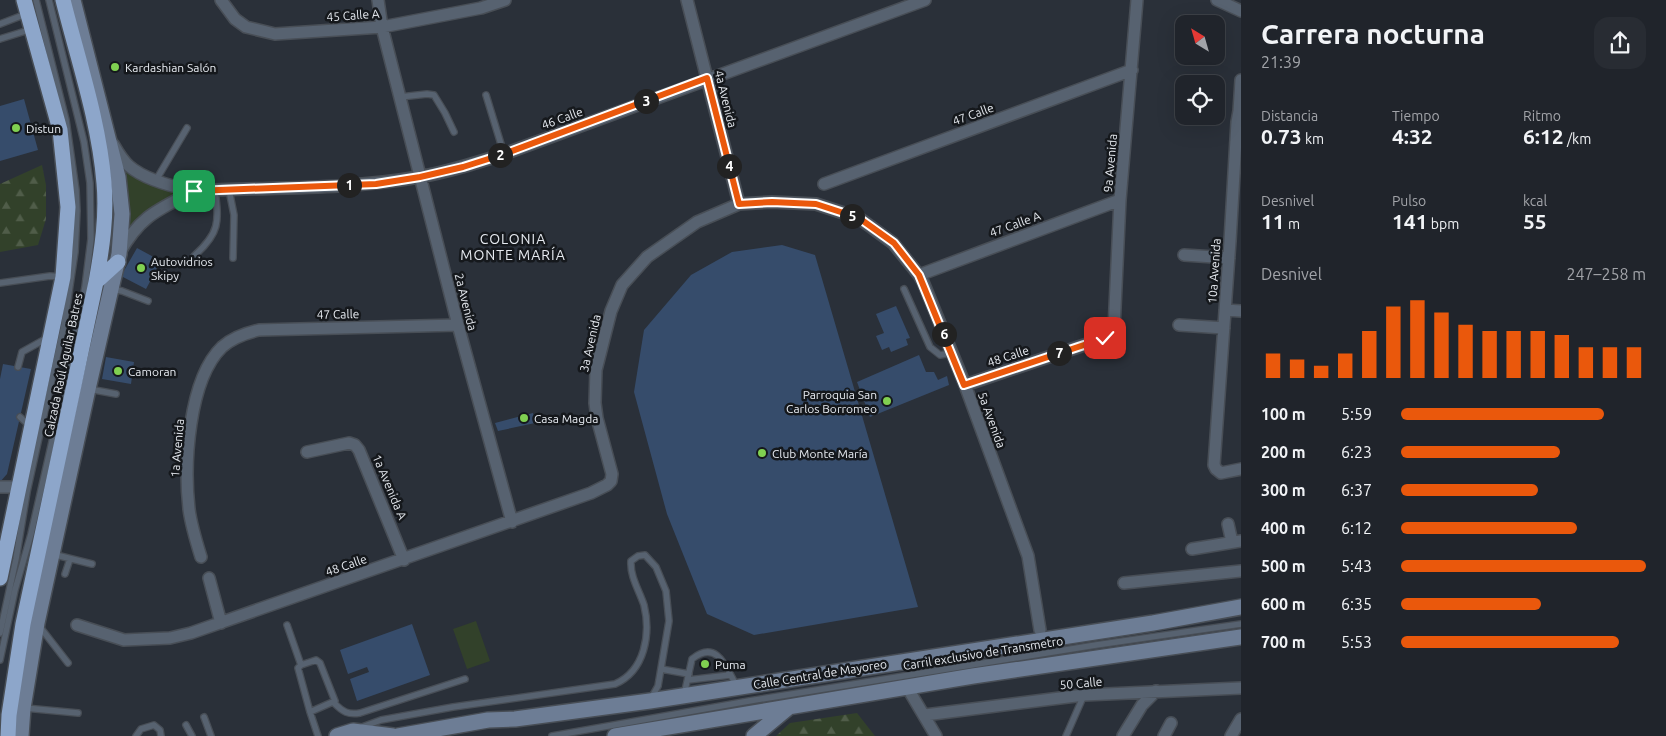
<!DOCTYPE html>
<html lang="es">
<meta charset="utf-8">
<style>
:root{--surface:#20242b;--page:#282c33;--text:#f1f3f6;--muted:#a2a4a9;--line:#3d4147;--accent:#ea580c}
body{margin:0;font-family:Ubuntu,sans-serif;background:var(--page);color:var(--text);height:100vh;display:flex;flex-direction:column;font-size:19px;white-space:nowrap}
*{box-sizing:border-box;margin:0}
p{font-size:16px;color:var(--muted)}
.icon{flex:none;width:28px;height:28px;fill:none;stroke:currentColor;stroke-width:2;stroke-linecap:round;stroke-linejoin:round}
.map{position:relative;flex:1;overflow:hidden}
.details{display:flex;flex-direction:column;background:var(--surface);width:425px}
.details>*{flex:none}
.needle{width:32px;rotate:323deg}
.controls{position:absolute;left:1175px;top:15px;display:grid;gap:10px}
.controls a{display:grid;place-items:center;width:50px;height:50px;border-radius:10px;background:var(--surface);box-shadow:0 5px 20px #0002,0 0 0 1px var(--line);font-size:25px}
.pin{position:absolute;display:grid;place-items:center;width:42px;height:42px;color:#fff;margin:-21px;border-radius:10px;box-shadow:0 2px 8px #0006}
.km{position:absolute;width:25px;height:25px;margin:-12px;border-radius:50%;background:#222;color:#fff;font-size:14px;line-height:25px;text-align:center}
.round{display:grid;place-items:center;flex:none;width:52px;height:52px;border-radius:15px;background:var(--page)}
.summary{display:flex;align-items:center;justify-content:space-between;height:85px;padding:0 20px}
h1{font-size:28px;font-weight:700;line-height:38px}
.metrics{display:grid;grid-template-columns:repeat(3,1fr);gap:8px;height:85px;padding:5px 20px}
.metrics div{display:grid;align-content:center}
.metrics b{font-size:21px;font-weight:700}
.metrics small{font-size:14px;font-weight:400}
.metrics p{font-size:14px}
.chart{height:140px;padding:10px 20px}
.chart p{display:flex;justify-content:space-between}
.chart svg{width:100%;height:90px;margin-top:5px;stroke:var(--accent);stroke-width:6}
ul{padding:0 20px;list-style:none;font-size:16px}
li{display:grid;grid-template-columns:80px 60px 1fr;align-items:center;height:38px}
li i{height:12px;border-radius:6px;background:var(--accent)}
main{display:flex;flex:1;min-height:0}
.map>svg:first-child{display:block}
</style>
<main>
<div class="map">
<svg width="1241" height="736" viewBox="0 0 1241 736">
<defs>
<pattern id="forest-firs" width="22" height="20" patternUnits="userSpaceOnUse" patternTransform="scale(1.25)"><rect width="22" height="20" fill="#32412a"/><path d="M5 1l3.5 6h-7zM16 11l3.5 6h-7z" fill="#505d49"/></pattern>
</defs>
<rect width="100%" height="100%" fill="#2a3039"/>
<!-- green -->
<path fill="#32412a" d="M 119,158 L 137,174 L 194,191 L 126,236 Z
M 476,621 L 490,661 L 467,669 L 453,629 Z"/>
<!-- forest -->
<path fill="url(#forest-firs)" d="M 42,165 L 46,185 L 46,219 L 38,245 L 0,252 L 0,184 Z
M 857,713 L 875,736 L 776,736 L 790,723 Z"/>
<!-- building -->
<path fill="#364c6b" d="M 24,99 L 38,150 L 0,161 L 0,106 Z
M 782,245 L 815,255 L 918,607 L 754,635 L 707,614 L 667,514 L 634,392 L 644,330 L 691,275 L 732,252 Z
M 137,248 L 161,261 L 146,289 L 121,276 Z
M 896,306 L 910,338 L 906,339 L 908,345 L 891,352 L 889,347 L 882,350 L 876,336 L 884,333 L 876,314 Z
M 919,355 L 926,372 L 934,372 L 938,380 L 947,376 L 949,385 L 870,417 L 857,382 Z
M 106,357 L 134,362 L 131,384 L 102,379 Z
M 3,364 L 31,369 L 7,474 L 0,482 L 0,379 Z
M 533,413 L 535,423 L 498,431 L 495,423 Z
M 412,624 L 430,675 L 357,701 L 350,679 L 369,672 L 367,667 L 348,674 L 340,650 Z"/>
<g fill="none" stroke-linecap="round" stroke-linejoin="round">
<defs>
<path id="lane" d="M 0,24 L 26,14
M 0,39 L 32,29
M 486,95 L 504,154
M 400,97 L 427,94 L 434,95 L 445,113 L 454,132
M 156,180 L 187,128
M 229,190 L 234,215 L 233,258
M 194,256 C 220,233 219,222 215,190
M 0,283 L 50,276 L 63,277
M 112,289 L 122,291 L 148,301
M 904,289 L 930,347 L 940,355 L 951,353
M 18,367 L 22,352 L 49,337
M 89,389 L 116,394
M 20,417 L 30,426
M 52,554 L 92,564
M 65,574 L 70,559
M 287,625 L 301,665
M 40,627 L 68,663
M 0,633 L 16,559 L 27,492 L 64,325 L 75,252 L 77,211 L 76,190 L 66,120 L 36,0
M 0,660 L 15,590 L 31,534 L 76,336 L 85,287 L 91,239 L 90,183 L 84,142 L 49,0
M 661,669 L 689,674
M 688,680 L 730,675
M 684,695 L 692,659 C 717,639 726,667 736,685
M 334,703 C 343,712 348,715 360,713 L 465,679
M 25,708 L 78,713
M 310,712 L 335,701 L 320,663 L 316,660 L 301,665 L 298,668 L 310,712 L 318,736
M 204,717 L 211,736
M 186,725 L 192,736
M 362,727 L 381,720 L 453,707 L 615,684 C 645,671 651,634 644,605 C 639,590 630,577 631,561 L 638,556 L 645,555 L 656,567 L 666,591 L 669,621 L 658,686 L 650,700
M 136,736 L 141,729 L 154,725 L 160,730 L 161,736
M 552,736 L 749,701 L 1096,645 L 1241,624
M 1066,736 L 1084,695"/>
<path id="street" d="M 221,0 L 235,19 L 246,27 L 275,34 L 382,27 L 481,8 L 505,0
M 378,0 L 382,27 L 458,325 L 512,522
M 687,0 L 739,204
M 1217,0 L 1241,11
M 1241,80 L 1239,111 L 1237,122 L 1230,241 L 1214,465 L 1216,469 L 1221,473 L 1241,469
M 113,144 C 117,151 122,160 129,166 C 144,179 174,187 194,191 C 269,187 345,190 419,177 C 448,172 476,163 504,154 L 925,0
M 824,184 L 1132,70
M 120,252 C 141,215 158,210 194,191
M 1184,255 L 1229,258
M 919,275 L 1120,200
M 1225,310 L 1241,311
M 1179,325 L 1224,328
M 965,385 L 1105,338 L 1114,329 L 1120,200 L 1137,0
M 307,452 L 349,443 L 355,445 L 359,450 L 404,560
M 0,487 L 19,487
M 1228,524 L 1232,542
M 1192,549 L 1241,541
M 201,557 C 196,541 191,525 189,509 C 184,465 188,380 222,347 C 232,338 246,333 259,330 L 458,325
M 209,578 L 221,623
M 1124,583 L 1241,571
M 77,625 L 124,640 L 170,638 L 191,633 L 591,493 L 607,485 L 611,481 L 612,474 L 597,418 L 595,403 L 596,370 L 611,311 L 622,285 L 647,257 L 697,222 L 739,204 L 772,202 L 816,204 L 859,218 L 893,243 L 919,275 L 923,282 L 965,385 L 1028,556 L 1040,630
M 907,687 L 936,736
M 925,715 L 1084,695 L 1241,688
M 1123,736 L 1142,705 L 1156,691
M 1164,736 L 1171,723
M 1231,736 L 1241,719"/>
<path id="secondary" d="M 21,736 L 23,708 L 37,623 L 88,389 L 119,254 L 122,214 L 118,177 L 73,0
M 337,736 L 353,731 L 393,736
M 398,736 L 488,720 L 515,719 L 650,701 L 1153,623 L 1241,607
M 615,736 L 973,676 L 1241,637
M 754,736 L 789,707"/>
<path id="highway" d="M 96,282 L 118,262
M 0,578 L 63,277 L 68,207 L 60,130 L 24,0
M 8,736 L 9,715 L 23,624 L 96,282 C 102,249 107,216 104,183 C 99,121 78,60 63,0"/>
</defs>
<!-- lane casing -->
<use href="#lane" stroke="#484e56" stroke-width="8"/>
<!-- street casing -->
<use href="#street" stroke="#484e56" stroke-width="14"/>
<!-- secondary casing -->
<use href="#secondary" stroke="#484e56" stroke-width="18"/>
<!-- highway casing -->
<use href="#highway" stroke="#484e56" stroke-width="18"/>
<!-- lane -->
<use href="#lane" stroke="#576270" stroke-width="5.5"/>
<!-- street -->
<use href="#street" stroke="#576270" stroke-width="11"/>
<!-- secondary -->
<use href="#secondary" stroke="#6d7d95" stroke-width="15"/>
<!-- highway -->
<use href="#highway" stroke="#8da6ca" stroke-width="15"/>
</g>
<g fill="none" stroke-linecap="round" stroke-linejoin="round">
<defs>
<path id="route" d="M 194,191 L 376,184 L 420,177 L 463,167 L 504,154 L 707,78 L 739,204 L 772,202 L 816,204 L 859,218 L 894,243 L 919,275 L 964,385 L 1105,338"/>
</defs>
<!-- route casing -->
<use href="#route" stroke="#fff" stroke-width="10"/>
<!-- route -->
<use href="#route" stroke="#ea580c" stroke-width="6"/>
</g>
<!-- markers -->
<g fill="#80d051" stroke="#15181c" stroke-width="2">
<circle cx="115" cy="67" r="5"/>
<circle cx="16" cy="128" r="5"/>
<circle cx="141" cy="268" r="5"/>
<circle cx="118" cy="371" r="5"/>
<circle cx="887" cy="401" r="5"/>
<circle cx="524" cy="418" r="5"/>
<circle cx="762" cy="453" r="5"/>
<circle cx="705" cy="664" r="5"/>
</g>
<g text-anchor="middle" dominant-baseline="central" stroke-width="5" stroke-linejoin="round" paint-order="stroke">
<!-- street labels -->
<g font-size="12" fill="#e7ebf1" stroke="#15181c">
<text transform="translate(353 15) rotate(-4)">45 Calle A</text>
<text transform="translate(726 99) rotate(76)">4a Avenida</text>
<text transform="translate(973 114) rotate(-20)">47 Calle</text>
<text transform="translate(562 118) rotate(-20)">46 Calle</text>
<text transform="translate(1110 163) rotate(-85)">9a Avenida</text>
<text transform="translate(1015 224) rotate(-20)">47 Calle A</text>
<text transform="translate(1214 271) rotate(-86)">10a Avenida</text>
<text transform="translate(466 302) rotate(76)">2a Avenida</text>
<text transform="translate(338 314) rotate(-1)">47 Calle</text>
<text transform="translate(590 343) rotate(-77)">3a Avenida</text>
<text transform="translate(1008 356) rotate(-18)">48 Calle</text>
<text transform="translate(63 365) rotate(-78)">Calzada Raúl Aguilar Batres</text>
<text transform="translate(992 420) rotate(70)">5a Avenida</text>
<text transform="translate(177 448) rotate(-85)">1a Avenida</text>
<text transform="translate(390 487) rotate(67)">1a Avenida A</text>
<text transform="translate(346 565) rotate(-19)">48 Calle</text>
<text transform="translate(983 653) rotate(-9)">Carril exclusivo de Transmetro</text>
<text transform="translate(820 674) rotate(-9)">Calle Central de Mayoreo</text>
<text transform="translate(1081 683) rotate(-5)">50 Calle</text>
</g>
<!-- poi labels -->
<g font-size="12" fill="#e7ebf1" stroke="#15181c" text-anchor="start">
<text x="125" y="67">Kardashian Salón</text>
<text x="26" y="128">Distun</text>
<text x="151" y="261">Autovidrios<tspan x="151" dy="14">Skipy</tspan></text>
<text x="128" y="371">Camoran</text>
<text x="877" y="394" text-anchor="end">Parroquia San<tspan x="877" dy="14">Carlos Borromeo</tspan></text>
<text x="534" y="418">Casa Magda</text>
<text x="772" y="453">Club Monte María</text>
<text x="715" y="664">Puma</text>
</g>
<!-- neighbourhood labels -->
<g font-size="14" letter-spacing="1" fill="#e7ebf1" stroke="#15181c">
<text x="513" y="239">COLONIA<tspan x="513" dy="16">MONTE MARÍA</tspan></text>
</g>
</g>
</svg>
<div class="controls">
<a><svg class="needle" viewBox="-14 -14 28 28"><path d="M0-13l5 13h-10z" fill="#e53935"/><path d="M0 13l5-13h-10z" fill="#a2a4a9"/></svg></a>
<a><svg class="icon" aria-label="locate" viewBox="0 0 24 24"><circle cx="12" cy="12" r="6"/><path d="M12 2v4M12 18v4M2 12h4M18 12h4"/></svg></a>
</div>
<div class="pin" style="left:194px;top:191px;background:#1e9e55"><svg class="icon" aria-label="arrive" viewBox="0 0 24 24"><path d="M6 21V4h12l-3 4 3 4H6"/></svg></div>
<div class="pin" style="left:1105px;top:338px;background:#d93025"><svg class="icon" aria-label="check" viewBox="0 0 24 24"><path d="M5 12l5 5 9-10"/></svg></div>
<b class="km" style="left:349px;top:185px">1</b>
<b class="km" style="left:500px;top:155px">2</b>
<b class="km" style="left:646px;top:101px">3</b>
<b class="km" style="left:729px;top:166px">4</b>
<b class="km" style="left:852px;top:216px">5</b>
<b class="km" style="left:944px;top:334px">6</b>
<b class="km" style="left:1059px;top:353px">7</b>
</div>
<section class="details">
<div class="summary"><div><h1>Carrera nocturna</h1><p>21:39</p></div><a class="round"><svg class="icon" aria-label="share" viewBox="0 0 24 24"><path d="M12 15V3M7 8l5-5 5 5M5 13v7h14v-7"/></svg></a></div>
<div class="metrics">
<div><p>Distancia</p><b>0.73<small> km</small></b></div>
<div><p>Tiempo</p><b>4:32</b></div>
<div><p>Ritmo</p><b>6:12<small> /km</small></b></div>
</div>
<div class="metrics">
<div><p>Desnivel</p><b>11<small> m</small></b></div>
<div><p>Pulso</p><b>141<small> bpm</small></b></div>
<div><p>kcal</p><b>55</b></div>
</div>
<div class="chart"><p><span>Desnivel</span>247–258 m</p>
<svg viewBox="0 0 160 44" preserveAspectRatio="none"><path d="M5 44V32M15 44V35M25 44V38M35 44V32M45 44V21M55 44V9M65 44V6M75 44V12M85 44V18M95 44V21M105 44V21M115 44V21M125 44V23M135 44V29M145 44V29M155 44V29"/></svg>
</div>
<ul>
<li><b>100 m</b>5:59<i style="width:83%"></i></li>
<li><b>200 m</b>6:23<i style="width:65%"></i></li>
<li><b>300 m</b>6:37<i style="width:56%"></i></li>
<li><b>400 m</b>6:12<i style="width:72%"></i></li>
<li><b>500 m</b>5:43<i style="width:100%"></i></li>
<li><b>600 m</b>6:35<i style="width:57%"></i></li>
<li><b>700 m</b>5:53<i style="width:89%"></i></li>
</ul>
</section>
</main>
